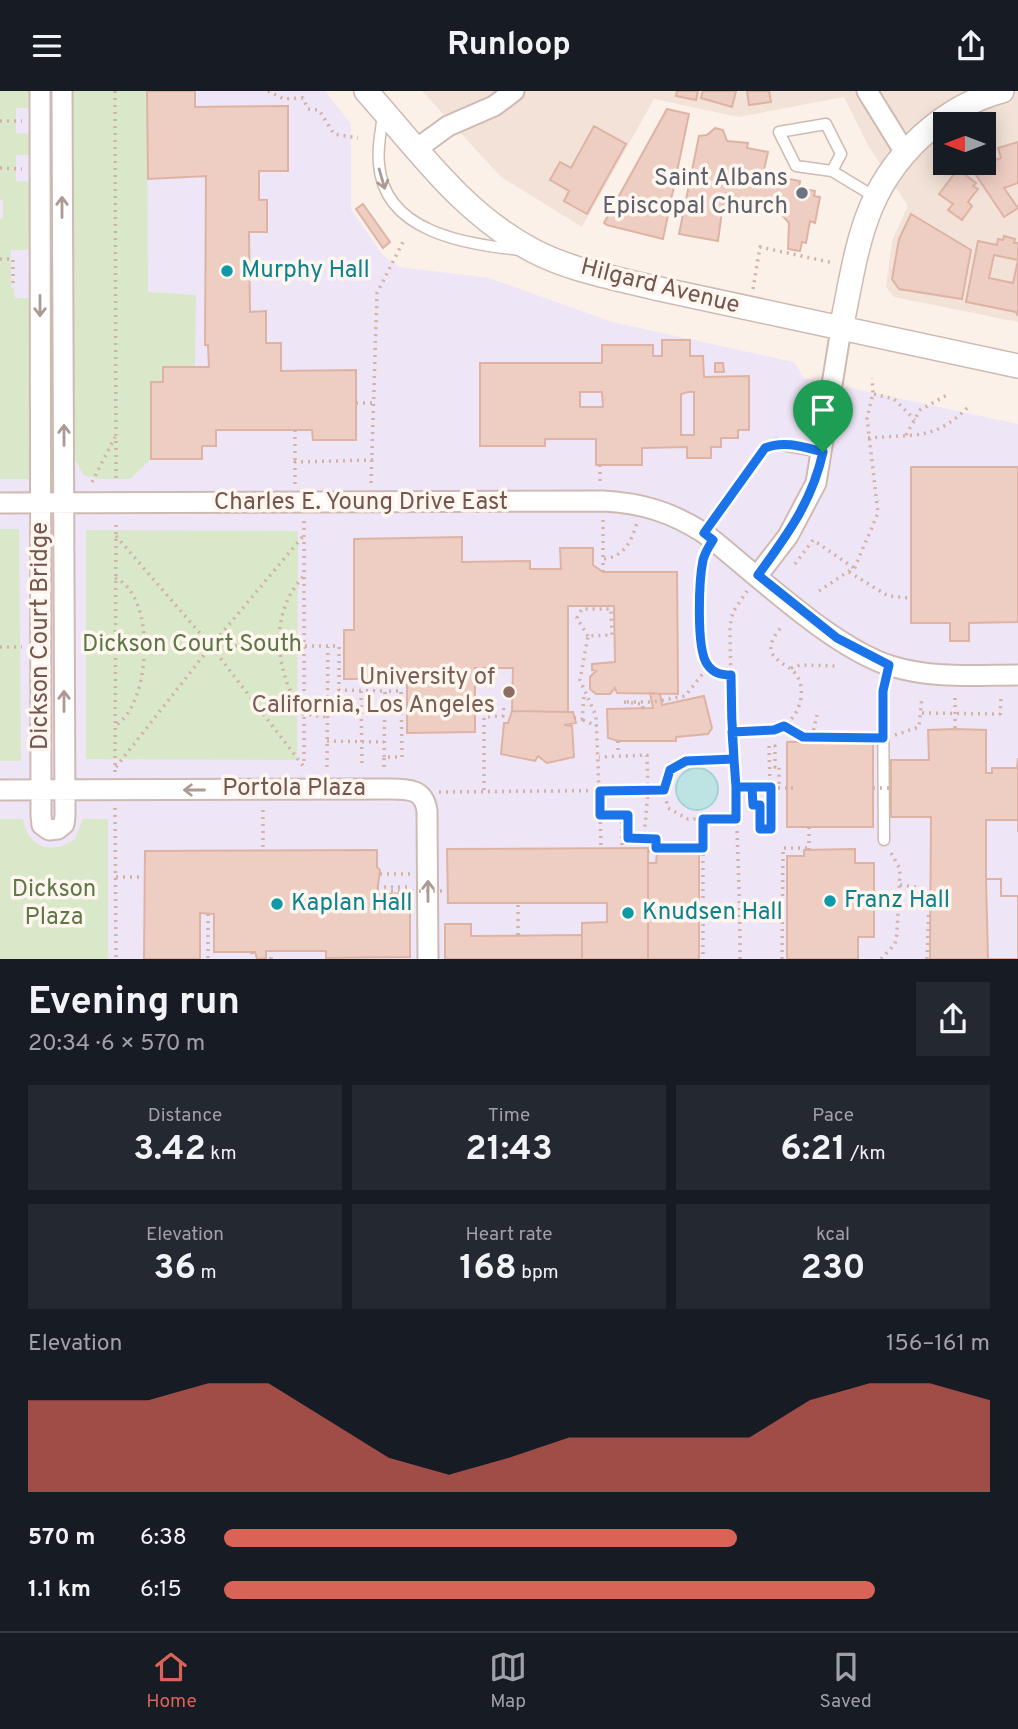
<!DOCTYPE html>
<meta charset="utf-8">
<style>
:root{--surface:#171b24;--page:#242831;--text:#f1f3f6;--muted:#9ea1a6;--line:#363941;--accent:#da6358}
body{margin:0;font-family:Overpass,sans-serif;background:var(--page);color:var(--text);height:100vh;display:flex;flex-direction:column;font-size:26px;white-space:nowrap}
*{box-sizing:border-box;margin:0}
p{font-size:23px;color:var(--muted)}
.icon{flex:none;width:38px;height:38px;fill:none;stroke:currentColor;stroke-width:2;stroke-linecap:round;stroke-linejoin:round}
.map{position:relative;height:868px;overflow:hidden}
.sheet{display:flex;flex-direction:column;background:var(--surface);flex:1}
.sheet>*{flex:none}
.needle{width:46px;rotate:270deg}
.tools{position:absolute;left:933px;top:21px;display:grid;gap:14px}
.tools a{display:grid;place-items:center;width:63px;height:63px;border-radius:0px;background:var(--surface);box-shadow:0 4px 18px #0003;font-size:35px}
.pin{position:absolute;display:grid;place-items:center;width:60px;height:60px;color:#fff;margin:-72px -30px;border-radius:50% 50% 50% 0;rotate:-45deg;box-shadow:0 0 7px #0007}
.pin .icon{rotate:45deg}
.round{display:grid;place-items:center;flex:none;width:74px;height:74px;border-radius:0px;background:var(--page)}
.headline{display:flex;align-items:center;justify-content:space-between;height:119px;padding:0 28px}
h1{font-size:38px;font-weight:700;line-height:52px}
.metrics{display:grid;grid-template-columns:repeat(3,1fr);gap:10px;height:119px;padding:7px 28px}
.metrics div{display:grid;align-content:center;border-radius:0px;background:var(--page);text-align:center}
.metrics b{font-size:35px;font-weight:700}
.metrics small{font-size:19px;font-weight:400}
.metrics p{font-size:19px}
.chart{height:196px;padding:14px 28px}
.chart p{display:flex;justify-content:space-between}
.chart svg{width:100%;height:126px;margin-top:7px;fill:var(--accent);opacity:.7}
ul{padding:0 28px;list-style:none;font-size:23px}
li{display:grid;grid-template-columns:112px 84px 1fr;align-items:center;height:52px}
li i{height:18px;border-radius:9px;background:var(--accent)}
header{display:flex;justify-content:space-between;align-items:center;height:91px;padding:0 28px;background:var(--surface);font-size:32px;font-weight:700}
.tab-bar{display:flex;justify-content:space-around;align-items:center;height:98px;border-top:2px solid var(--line);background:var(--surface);font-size:19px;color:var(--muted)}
.tab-bar a{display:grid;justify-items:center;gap:4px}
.tab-bar .active{color:var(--accent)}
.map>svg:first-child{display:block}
</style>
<header><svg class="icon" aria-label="menu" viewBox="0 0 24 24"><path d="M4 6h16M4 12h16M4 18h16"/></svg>Runloop<svg class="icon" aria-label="share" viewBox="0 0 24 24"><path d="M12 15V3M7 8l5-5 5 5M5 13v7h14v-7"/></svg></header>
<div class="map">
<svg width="1018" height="868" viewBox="0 0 1018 868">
<rect width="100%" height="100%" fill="#fbf1e9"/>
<!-- residential -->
<path fill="#f2e2d8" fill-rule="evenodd" d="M 422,0 L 1018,0 L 1018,231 L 894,206 L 886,196 L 892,150 L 908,115 L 869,56 L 844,6 L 739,26 L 654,8 L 582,136 L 501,86 ZM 945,33 L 984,33 L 984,72 L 945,72 Z"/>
<!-- education -->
<path fill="#eee5f7" d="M 0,0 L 325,0 L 351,33 L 351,118 L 382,163 L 399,176 L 489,187 L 612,231 L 794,271 L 804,287 L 1018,333 L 1018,868 L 0,868 Z"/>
<!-- green -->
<path fill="#d9e8c8" d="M 0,0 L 30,0 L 30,17 L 16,17 L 16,42 L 31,43 L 31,64 L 16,64 L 16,90 L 31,91 L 31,159 L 11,159 L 11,196 L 14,197 L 15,207 L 31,207 L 31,388 L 0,388 L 0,128 L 3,127 L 3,109 L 0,109 Z
M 73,0 L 147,0 L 148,201 L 196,204 L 195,276 L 163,276 L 163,291 L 151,291 L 151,368 L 130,388 L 99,388 L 84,384 L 74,367 Z
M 0,438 L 19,438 L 21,670 L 0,670 Z
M 86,439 L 298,440 L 297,669 L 86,668 Z
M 0,728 L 23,728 C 28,756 52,765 75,748 L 83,728 L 108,728 L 108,868 L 0,868 Z"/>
<!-- water -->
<path fill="#bee3e3" stroke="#a5d3d4" stroke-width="2" d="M676 698a21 21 0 1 1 42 0a21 21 0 1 1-42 0Z"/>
<!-- building -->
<path fill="#eecec2" stroke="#dfb3a4" stroke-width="2" fill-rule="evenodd" d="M 147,0 L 195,0 L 195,16 L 288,15 L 288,80 L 259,80 L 259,109 L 267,109 L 267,141 L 249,141 L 250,221 L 266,220 L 266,252 L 281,252 L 281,280 L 356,279 L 356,349 L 313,349 L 312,339 L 216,339 L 216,355 L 202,355 L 202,368 L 151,368 L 151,291 L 163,291 L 163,276 L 209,276 L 208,254 L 205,254 L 206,85 L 148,88 Z
M 677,0 L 698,0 L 696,9 L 676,5 Z
M 703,0 L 736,0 L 732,16 L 701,7 Z
M 747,0 L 769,0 L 771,11 L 749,14 Z
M 667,18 L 689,23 L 663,148 L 607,134 L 604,132 Z
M 594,35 L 626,53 L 587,123 L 564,110 L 569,100 L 550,89 L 560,71 L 571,77 Z
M 715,37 L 723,39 L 727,50 L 748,52 L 747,57 L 768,61 L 763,83 L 800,90 L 799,97 L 815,100 L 814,105 L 820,106 L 815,132 L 810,130 L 806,152 L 802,151 L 800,160 L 788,158 L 789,132 L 782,124 L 723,112 L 718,150 L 679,143 L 699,45 L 707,44 Z
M 1018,51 L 1018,92 L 1004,97 L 1018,117 L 1004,126 L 968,72 L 984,72 L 984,68 L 986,72 L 1001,67 L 998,57 Z
M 958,78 L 976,92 L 973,95 L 978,98 L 968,111 L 972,115 L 962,129 L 948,119 L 953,113 L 939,103 Z
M 363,113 L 390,151 L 383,157 L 356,118 Z
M 911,123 L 971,159 L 962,208 L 899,198 L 892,188 L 899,148 Z
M 1004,145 L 1015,148 L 1014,152 L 1018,152 L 1018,225 L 1016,221 L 966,211 L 978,150 L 997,154 L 998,148 L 1003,149 ZM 994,164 L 1018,169 L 1013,192 L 989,187 Z
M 662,249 L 690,249 L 690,265 L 703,265 L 704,286 L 749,285 L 749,339 L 738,339 L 738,347 L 721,347 L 721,356 L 711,356 L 711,367 L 687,367 L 687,356 L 642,357 L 642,374 L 596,374 L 596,348 L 545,348 L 545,355 L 480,355 L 480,272 L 602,272 L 602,254 L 653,254 L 653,265 L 662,265 ZM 580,301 L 602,301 L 603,316 L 580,316 ZM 688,301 L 694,301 L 694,344 L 681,344 L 681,303 Z
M 715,272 L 723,272 L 724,281 L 715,281 Z
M 911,376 L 1018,376 L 1018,531 L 969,532 L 969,550 L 950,550 L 950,532 L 911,532 Z
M 462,446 L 462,471 L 530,470 L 530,478 L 561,478 L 560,457 L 593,457 L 593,474 L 603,481 L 677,481 L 678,603 L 617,602 L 615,597 L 610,603 L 596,603 L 590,598 L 590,586 L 596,580 L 592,579 L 592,573 L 615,571 L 614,515 L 568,515 L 568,621 L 512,620 L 513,577 L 475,577 L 475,641 L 407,642 L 407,588 L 344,588 L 344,539 L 354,539 L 354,448 Z
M 650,602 L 660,603 L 662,614 L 704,605 L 712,637 L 708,643 L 676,646 L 676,650 L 618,650 L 608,647 L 607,618 L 653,617 Z
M 512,620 L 573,621 L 576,632 L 564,634 L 572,635 L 574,666 L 547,672 L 538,665 L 535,670 L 501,663 L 504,632 L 508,632 Z
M 955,638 L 986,639 L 986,682 L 992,682 L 992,677 L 1017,677 L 1018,667 L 1018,741 L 1018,729 L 986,729 L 986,788 L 1001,788 L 1001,805 L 1018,805 L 1018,868 L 930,868 L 931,726 L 891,726 L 891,669 L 929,669 L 928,639 Z
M 873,650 L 873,736 L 787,736 L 787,651 Z
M 648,757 L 648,868 L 582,868 L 582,832 L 607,831 L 607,812 L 448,812 L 447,758 Z
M 855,758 L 855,772 L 874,772 L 874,846 L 858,846 L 858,868 L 787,868 L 787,765 L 804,765 L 804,759 Z
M 377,759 L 377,776 L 380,779 L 377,803 L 410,802 L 410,866 L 326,867 L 326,860 L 266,860 L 266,867 L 257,868 L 255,861 L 214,861 L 214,823 L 200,822 L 200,868 L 144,868 L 145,760 Z
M 657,762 L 699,762 L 699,868 L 648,868 L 648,772 L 656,772 Z
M 986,788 L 1001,788 L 1001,805 L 1018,805 L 1018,868 L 988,868 Z
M 445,833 L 471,833 L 471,845 L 582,844 L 582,868 L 445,868 Z"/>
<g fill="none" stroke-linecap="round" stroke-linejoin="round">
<defs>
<path id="service" d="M 383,24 C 381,40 377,57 379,73 C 384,142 467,153 520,159
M 832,80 L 796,75 L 779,41 L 826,33 L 841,63 L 832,80 L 875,106
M 704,442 L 765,357 L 776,353 L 822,361
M 884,749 L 883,600 L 889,574"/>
<path id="minor" d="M 40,0 L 41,725 L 42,734 L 49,739 L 58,738 L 64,733 L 65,725 L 62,0
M 867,0 L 904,60
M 415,59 L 448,35 L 494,15 L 514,0
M 0,412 L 603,410 C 642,412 671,421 704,442 C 755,482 831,556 891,575 C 933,588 975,584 1018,584
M 758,484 L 788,445 L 816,392 L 841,238
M 0,699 L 390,698 C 409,698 424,698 427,720 L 428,868"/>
<path id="tertiary" d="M 366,0 C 418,58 461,121 532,159 C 569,179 615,187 655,197 L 1018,275
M 841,238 C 858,156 862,94 931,37 C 952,20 976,7 1002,0"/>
</defs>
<!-- service casing -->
<use href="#service" stroke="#cebab2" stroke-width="13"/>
<!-- minor casing -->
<use href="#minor" stroke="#cebab2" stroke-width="23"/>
<!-- tertiary casing -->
<use href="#tertiary" stroke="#cebab2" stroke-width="26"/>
<!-- path -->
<path stroke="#d3b1a5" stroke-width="3.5" stroke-dasharray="2 5" stroke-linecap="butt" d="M 115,0 L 116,391
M 268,0 L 284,8 L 303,7 L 308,18 L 319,19 L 334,43 L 358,47
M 0,30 L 22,30
M 0,77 L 22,78
M 0,168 L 13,168 L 13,194
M 753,198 L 760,156 L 834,172
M 874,303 L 894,308 L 915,329
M 356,312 L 373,312
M 295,339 L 295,371
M 906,344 L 920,319 L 947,304
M 868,347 C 913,343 935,350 968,316
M 600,374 L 600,392
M 92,391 L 115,346
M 371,392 L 377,202 L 404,149
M 295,393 L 295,371 L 373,369
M 603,429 L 603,468
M 304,430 L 304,674
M 116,445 L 211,555 L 304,676
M 704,466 L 700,488 L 705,570 L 713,580 L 730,584
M 795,473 L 813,449 L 854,477
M 603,481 L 603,468 C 624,466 631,451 637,432
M 849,481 L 888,505 L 911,507
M 303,486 C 267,525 276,583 303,623 L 327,626
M 115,487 C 157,505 151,612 116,634
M 819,500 L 855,476 L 878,422 L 867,327 L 873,302 L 872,287
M 588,545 L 577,527 L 582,518 L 611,518 L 612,544 L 588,545 L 580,589 L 596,625 L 600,724 L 628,725 L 628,747 L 644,747 L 648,700 L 647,664 L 599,666
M 81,555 L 339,555 L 339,599 L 385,600
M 0,556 L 22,556
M 791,577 L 800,574 L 837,575
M 361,600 L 362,676
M 955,607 L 955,638
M 643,617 L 643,613 L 623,611 L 653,611 L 685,605 L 709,575
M 922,622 L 1000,623 L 1001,607
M 574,627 L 582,628 L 584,605
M 583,629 L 597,635
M 784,635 L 803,646 L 870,647
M 732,641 C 746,640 762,642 776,638 C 798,632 810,599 794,581 C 787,574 773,569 771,559 C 770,549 777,542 782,535
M 895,644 L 919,636 L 922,606
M 812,646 L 817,624
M 327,650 L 384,651
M 618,650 L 618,664
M 384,666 L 385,600 L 402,600
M 733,668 L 686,670 L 670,679 L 664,699 L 668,717 L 688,728 L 736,728
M 116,676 L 211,555 L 304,444
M 327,676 L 328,556
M 384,676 L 384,666 L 402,666 L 401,587
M 115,681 L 116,431
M 736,697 L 787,697
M 753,697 L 753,714 L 760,714 L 760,738 L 771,738 L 769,655 L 775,655 L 775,676 L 779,675 L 779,697
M 791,697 L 796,697
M 484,699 L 484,626 L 503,625 L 504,614
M 439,701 L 664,699
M 115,717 L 116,868
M 263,719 L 263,758
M 600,724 L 601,757
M 622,724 L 622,757
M 703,728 L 703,868
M 809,736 L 809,759
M 644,747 L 656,748 L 656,757 L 703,757
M 648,760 L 656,760 L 656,757
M 380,783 L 410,783
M 116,786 L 143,786
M 900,794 L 916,796 L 927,813
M 377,796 L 410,796
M 208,823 L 208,868
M 518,844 L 518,812
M 252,861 L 253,868
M 271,868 L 271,860
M 740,868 C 740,757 731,646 730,535 L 733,521 L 747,500
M 782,868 L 783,757 L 809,757
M 881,868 L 895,853 L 897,842 L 900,778 L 890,760
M 927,868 L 929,813"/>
<!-- service -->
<use href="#service" stroke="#fff" stroke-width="10"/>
<!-- minor -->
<use href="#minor" stroke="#fff" stroke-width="19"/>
<!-- tertiary -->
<use href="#tertiary" stroke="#fff" stroke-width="23"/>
<!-- path-bridge -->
<path stroke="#d3b1a5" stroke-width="3.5" stroke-dasharray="2 5" stroke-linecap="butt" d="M 873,697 L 891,697
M 377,800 L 448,800"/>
</g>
<!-- one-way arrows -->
<defs><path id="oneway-shaft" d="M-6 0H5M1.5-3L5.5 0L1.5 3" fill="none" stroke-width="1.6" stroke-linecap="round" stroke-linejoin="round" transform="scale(1.75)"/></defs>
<g stroke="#ab9a95">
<use href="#oneway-shaft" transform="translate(382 88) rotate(74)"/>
<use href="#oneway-shaft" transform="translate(62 116) rotate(-90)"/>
<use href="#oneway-shaft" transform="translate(40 215) rotate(90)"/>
<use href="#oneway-shaft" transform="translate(64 344) rotate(-90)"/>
<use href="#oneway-shaft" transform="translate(64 610) rotate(-90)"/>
<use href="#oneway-shaft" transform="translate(194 699) rotate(180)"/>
<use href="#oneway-shaft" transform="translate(428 800) rotate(-90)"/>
</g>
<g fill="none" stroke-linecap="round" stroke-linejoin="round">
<defs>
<path id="route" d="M 823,361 C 804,356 784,349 765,357 L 704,442 L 713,449 C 709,455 705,462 703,469 C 699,489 696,557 707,573 C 713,582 720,584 731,584 C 731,612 732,640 734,668 L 686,670 L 670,679 L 664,699 L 600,700 L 600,724 L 628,724 L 628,747 L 656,748 L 656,757 L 703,757 L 703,728 L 736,728 L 736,696 L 752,696 L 753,714 L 760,714 L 760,738 L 771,738 L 771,696 L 736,696 L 732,641 L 774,639 L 784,635 L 803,646 L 883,647 L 883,600 L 889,574 L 837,547 L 758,484 C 787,444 812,411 823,361"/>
</defs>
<!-- route casing -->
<use href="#route" stroke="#fff" stroke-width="14"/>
<!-- route -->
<use href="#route" stroke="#1a73e8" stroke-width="9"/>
</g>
<!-- markers -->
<circle fill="#6b7280" stroke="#fef6ef" stroke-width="2.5" cx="802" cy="102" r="7"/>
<g fill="#0f9aa8" stroke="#fef6ef" stroke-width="2.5">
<circle cx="227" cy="180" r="7"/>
<circle cx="830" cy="810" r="7"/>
<circle cx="277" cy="813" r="7"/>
<circle cx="628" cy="822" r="7"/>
</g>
<circle fill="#8d6e63" stroke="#fef6ef" stroke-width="2.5" cx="509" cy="601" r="7"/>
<g text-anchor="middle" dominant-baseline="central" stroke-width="7" stroke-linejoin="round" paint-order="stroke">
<!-- worship labels -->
<g font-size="24" fill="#5b616d" stroke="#fef6ef" text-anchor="end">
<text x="788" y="88">Saint Albans<tspan x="788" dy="28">Episcopal Church</tspan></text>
</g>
<!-- culture labels -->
<g font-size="24" fill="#0d838f" stroke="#fef6ef" text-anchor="start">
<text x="241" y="180">Murphy Hall</text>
<text x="844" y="810">Franz Hall</text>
<text x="291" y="813">Kaplan Hall</text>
<text x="642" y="822">Knudsen Hall</text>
</g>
<!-- street labels -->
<g font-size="24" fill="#73564e" stroke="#fef6ef">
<text transform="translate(660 196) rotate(14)">Hilgard Avenue</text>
<text x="361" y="412">Charles E. Young Drive East</text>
<text transform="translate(41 545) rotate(-90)">Dickson Court Bridge</text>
<text x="294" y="698">Portola Plaza</text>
</g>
<!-- park labels -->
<g font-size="24" fill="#5d7847" stroke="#fef6ef">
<text x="192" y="554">Dickson Court South</text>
<text x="54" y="799">Dickson<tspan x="54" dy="28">Plaza</tspan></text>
</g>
<!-- education labels -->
<g font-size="24" fill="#785e54" stroke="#fef6ef" text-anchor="end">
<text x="495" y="587">University of<tspan x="495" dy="28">California, Los Angeles</tspan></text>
</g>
</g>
</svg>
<div class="tools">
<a><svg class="needle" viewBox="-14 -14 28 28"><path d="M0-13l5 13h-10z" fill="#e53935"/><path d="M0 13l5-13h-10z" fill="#9ea1a6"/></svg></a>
</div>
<div class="pin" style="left:823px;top:361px;background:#1e9e55"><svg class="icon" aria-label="arrive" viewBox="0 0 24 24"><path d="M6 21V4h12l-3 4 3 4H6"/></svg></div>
</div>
<section class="sheet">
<div class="headline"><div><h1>Evening run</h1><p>20:34 · 6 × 570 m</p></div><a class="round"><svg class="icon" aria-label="share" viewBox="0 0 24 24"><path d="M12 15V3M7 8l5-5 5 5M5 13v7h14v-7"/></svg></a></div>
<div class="metrics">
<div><p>Distance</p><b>3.42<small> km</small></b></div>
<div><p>Time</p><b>21:43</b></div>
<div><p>Pace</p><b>6:21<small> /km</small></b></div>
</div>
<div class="metrics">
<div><p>Elevation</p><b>36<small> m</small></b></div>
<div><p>Heart rate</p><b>168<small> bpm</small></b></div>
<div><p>kcal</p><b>230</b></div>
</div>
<div class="chart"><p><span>Elevation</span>156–161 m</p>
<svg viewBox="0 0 160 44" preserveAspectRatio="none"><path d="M0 44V12L10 12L20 12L30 6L40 6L50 19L60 32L70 38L80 32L90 25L100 25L110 25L120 25L130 12L140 6L150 6L160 12V44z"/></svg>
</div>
<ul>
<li><b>570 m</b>6:38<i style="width:67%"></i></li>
<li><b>1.1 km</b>6:15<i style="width:85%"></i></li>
</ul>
</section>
<nav class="tab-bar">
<a class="active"><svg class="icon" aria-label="home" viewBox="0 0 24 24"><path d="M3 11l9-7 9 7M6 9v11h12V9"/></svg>Home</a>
<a><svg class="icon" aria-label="map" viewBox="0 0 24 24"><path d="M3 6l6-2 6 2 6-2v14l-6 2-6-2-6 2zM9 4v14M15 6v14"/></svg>Map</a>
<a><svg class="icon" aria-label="saved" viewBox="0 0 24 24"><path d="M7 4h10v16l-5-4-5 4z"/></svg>Saved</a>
</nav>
